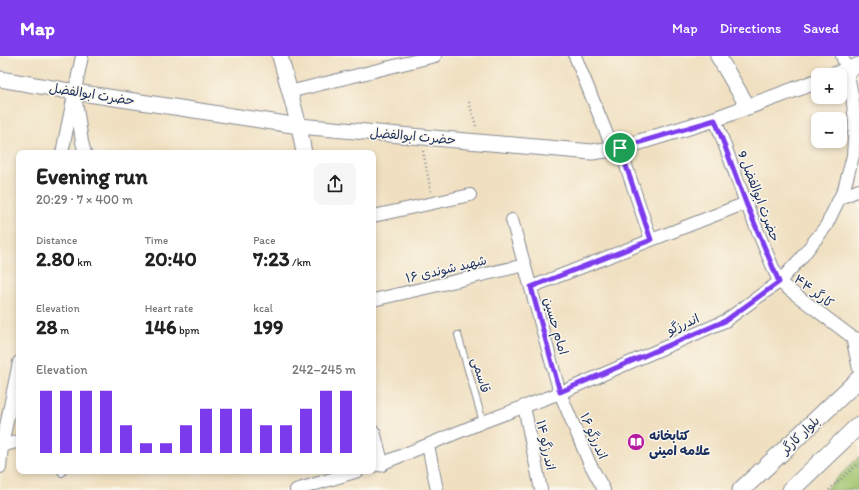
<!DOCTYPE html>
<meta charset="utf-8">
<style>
:root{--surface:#fff;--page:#f6f6f6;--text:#222;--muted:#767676;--accent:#7c3aed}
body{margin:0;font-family:Itim,"Playpen Sans Arabic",sans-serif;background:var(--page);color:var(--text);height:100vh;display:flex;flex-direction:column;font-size:15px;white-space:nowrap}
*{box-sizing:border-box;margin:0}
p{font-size:13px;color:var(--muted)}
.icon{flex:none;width:22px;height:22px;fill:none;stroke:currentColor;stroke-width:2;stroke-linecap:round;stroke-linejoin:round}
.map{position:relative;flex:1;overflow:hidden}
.sheet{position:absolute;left:16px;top:94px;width:360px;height:324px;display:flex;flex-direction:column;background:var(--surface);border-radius:8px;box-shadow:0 2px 6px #0003}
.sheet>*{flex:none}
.buttons{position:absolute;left:811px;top:12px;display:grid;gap:8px}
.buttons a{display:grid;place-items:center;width:36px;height:36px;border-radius:8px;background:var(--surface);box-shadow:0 2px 6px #0003;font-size:20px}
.pin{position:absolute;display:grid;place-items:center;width:34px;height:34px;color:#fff;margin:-17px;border:2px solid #fff;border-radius:50%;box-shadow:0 1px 4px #0007}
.round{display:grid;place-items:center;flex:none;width:42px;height:42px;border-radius:8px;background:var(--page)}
.overview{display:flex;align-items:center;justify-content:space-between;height:68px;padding:0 20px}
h1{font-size:22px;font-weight:700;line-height:30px}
.figures{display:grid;grid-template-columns:repeat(3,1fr);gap:6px;height:68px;padding:4px 20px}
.figures div{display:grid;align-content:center}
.figures b{font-size:20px;font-weight:700}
.figures small{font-size:11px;font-weight:400}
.figures p{font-size:11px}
.chart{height:112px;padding:8px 20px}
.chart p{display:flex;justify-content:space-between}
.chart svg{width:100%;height:72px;margin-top:4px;stroke:var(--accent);stroke-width:6}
header{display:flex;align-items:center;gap:24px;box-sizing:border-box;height:56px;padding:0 20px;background:var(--accent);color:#fff}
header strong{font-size:19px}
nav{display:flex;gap:22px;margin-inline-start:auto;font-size:14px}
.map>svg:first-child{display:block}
</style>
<header>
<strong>Map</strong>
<nav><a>Map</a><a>Directions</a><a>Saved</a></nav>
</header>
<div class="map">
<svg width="859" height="434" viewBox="0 0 859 434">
<rect width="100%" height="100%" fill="#fbf7ec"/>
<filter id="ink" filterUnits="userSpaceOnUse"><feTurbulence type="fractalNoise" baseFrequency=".025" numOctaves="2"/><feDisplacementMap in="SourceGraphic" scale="8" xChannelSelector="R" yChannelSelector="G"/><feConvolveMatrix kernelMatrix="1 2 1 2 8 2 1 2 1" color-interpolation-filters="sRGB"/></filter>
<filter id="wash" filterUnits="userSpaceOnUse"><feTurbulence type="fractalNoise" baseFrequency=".012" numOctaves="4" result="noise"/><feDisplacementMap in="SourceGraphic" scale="16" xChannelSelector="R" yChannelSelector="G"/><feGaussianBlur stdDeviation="0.9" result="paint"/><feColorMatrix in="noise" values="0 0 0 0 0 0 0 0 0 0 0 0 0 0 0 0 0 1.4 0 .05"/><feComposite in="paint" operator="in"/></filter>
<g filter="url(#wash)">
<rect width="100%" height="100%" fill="#f0e0c1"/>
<!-- green -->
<path fill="#a0c36d" stroke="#5e7966" d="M 859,401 L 859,434 L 825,434 Z"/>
</g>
<g filter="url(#ink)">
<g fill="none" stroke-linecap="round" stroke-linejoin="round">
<defs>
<path id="service" d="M 458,279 L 483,366
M 61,415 L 62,417"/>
<path id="minor" d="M 575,0 L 613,93
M 289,36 L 435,0
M 76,45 L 82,86 L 85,97
M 715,63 L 746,147 L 779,226
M 620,92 L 651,184
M 62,97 L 82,0
M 840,142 L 859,134
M 373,160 L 470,139
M 512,164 L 560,337 L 589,406 L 604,434
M 779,226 L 852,281 L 859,283
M 531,231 L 746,147
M 373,244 L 525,209
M 852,281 L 859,313
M 524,350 L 541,434
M 428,389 L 437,434
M 2,390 L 19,385
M 373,410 L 381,408 L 483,366 L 560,337 L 725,265 L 779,226 L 801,202 L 826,170 L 844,133 L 853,100 L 855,65 L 852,39 L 847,14 L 842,0
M 0,411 L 2,390 L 19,306
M 296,434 L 358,415"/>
<path id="tertiary" d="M 280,0 L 299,70 L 304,97
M 718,0 L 748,51
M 834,19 L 859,9
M 0,23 L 75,36 L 299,70 L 592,96 L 620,92 L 715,63 L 818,25
M 373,377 L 381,408"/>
<path id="secondary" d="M 741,434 L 781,397 L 859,323
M 791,434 L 859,369"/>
</defs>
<!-- service casing -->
<use href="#service" stroke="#868890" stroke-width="8"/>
<!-- minor casing -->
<use href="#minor" stroke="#868890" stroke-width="14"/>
<!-- tertiary casing -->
<use href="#tertiary" stroke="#868890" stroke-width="17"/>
<!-- secondary casing -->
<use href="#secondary" stroke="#868890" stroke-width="19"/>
<!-- path -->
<path stroke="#868890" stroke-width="2.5" stroke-dasharray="1 3" stroke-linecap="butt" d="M 469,46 L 477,73
M 423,95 L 431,136
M 829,434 L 859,407"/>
<!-- service -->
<use href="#service" stroke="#fff" stroke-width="6"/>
<!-- minor -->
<use href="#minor" stroke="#fff" stroke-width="12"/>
<!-- tertiary -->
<use href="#tertiary" stroke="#fff" stroke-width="15"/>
<!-- secondary -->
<use href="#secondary" stroke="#fff" stroke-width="17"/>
</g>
</g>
<g fill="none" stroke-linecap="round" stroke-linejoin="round" filter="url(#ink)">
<defs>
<path id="route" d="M 715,64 L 746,147 L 779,226 L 725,265 L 560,336 L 531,231 L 651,184 L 620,92 Z"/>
</defs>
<!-- route casing -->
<use href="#route" stroke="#fff" stroke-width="8"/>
<!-- route -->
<use href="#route" stroke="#7c3aed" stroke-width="5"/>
</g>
<!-- icons -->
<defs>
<symbol id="library-disc" viewBox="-11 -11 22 22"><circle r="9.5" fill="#b5179e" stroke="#fbf7ec"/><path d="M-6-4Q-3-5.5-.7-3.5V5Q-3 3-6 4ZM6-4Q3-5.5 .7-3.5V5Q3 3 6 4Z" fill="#fff"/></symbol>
</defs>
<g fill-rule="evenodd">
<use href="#library-disc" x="626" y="376" width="20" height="20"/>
</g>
<g text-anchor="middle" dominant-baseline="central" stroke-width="3" stroke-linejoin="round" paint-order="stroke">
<!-- street labels -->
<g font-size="13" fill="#1b2f5e" stroke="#fbf7ec">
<text transform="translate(92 38) rotate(9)">حضرت ابوالفضل</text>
<text transform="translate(413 80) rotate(5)">حضرت ابوالفضل</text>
<text transform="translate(759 140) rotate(69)">حضرت ابوالفضل 9</text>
<text transform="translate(446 213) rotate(-13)">شهید شوندی ۱۶</text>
<text transform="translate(814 235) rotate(37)">کارگر ۴۴</text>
<text transform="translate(683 268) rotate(-23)">اندرزگو</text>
<text transform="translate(556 270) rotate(74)">امام حسین</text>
<text transform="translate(481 319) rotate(74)">قاسمی</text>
<text transform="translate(800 379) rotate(-44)">بلوار کارگر</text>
<text transform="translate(594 380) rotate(66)">اندرزگو ۱۶</text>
<text transform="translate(546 389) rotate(78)">اندرزگو ۱۴</text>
</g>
<!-- poi labels -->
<g font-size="13" font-weight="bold" fill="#1b2f5e" stroke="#fbf7ec" text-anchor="start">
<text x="649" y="379">کتابخانه<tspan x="649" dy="15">علامه امینی</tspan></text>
</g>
</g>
</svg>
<div class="buttons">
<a>+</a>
<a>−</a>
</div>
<div class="pin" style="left:620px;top:92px;background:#1e9e55"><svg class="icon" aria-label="arrive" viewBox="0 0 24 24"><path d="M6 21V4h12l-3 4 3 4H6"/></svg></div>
<section class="sheet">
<div class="overview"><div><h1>Evening run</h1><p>20:29 · 7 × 400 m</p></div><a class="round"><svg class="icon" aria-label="share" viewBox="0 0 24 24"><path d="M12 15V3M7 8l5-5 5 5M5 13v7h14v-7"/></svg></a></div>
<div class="figures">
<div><p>Distance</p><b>2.80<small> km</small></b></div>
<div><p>Time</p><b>20:40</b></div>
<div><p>Pace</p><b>7:23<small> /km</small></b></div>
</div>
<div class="figures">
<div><p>Elevation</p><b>28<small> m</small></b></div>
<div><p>Heart rate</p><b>146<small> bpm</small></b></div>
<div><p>kcal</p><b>199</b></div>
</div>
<div class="chart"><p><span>Elevation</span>242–245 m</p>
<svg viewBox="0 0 160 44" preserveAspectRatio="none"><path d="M5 44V6M15 44V6M25 44V6M35 44V6M45 44V27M55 44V38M65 44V38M75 44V27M85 44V17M95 44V17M105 44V17M115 44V27M125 44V27M135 44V17M145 44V6M155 44V6"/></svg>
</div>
</section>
</div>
